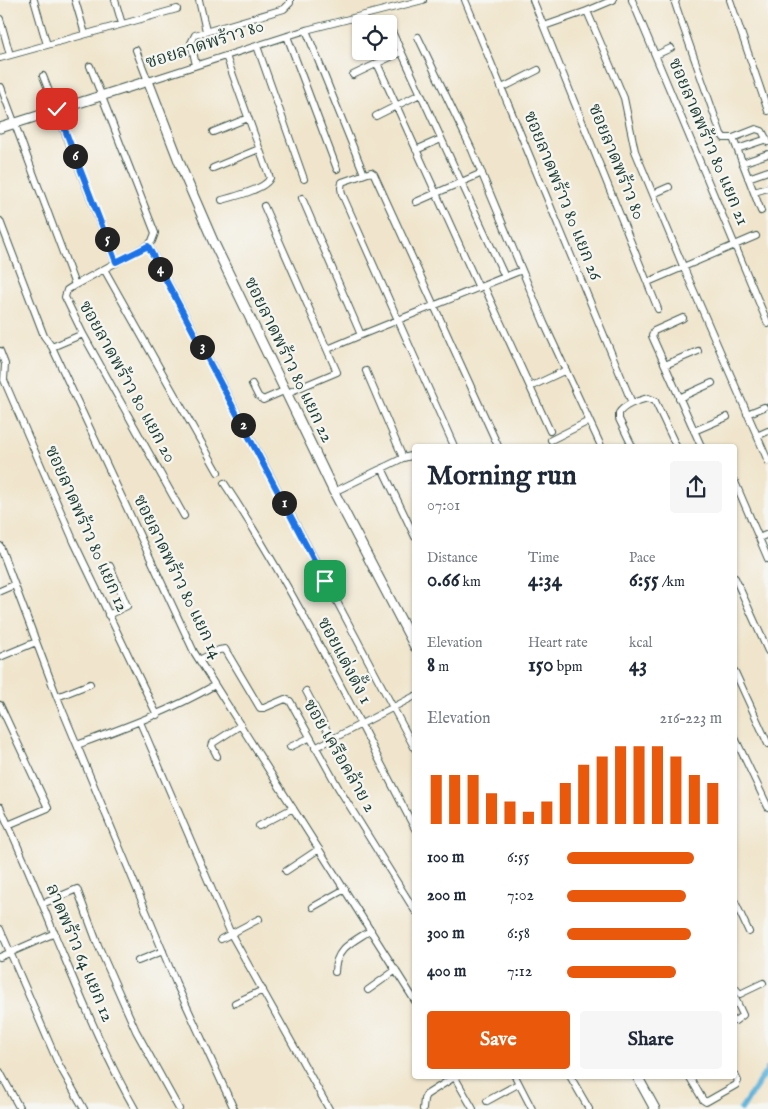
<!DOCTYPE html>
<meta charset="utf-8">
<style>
:root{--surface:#fff;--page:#f6f6f7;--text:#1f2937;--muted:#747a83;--accent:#ea580c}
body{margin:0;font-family:"IM FELL English","Noto Serif Thai",serif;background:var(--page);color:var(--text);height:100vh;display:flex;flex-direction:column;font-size:19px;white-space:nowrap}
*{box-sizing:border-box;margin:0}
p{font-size:16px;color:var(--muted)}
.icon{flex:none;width:28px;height:28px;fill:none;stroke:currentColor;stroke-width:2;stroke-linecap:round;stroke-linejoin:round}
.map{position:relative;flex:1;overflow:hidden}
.side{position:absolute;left:412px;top:444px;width:325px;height:635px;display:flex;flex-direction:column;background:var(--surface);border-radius:5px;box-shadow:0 1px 4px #0004}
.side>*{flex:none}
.controls{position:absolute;left:352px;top:15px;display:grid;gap:10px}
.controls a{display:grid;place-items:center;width:45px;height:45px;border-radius:5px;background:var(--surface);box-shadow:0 1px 4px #0004;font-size:25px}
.pin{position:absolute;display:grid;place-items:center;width:42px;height:42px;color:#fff;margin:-21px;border-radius:10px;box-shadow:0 2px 8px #0006}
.km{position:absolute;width:25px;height:25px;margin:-12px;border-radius:50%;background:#222;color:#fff;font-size:14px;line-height:25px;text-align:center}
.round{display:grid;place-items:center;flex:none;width:52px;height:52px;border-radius:5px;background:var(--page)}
.headline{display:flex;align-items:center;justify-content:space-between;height:85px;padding:0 15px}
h1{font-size:28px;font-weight:700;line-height:38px}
.figures{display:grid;grid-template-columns:repeat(3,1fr);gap:8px;height:85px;padding:5px 15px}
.figures div{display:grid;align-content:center}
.figures b{font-size:21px;font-weight:700}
.figures small{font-size:14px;font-weight:400}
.figures p{font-size:14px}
.chart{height:140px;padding:10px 15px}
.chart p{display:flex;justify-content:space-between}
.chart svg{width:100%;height:90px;margin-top:5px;stroke:var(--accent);stroke-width:6}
.primary-button{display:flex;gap:10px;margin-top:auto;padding:10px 15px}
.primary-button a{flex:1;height:58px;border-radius:5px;background:var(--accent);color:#fff;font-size:20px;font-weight:700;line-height:58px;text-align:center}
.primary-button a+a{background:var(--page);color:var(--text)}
ul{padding:0 15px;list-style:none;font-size:16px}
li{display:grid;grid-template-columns:80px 60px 1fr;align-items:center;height:38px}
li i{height:12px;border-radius:6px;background:var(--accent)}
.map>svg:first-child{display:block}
</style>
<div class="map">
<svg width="768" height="1109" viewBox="0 0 768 1109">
<rect width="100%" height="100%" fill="#f6f6f2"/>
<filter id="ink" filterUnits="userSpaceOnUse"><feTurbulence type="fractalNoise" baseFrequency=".02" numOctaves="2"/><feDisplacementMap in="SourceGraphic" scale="10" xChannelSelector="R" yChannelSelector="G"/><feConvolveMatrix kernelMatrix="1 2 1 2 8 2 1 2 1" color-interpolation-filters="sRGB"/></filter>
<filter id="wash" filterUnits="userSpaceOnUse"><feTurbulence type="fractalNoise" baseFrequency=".0096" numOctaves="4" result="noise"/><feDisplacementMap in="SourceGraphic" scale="20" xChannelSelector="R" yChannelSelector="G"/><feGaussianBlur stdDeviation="1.12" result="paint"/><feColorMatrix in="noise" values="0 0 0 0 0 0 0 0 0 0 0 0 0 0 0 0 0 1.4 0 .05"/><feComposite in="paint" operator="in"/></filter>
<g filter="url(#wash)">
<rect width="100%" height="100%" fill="#f0e5cc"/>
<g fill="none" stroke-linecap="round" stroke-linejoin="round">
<!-- canal -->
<path stroke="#5eb3da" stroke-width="6" d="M 741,1109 L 768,1069"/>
</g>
</g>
<g filter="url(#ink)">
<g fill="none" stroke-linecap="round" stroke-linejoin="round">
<defs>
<path id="street" d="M 34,0 L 47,45
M 75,0 L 85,34
M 115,0 L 122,24
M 199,0 L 206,31
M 465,0 L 632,403
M 533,0 L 658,309
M 632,0 L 768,324
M 676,0 L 675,3 L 678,12 L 721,134 L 724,138 L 733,138 L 756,129 L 762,131 L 768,142
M 730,0 L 768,111
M 587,11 L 624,98 L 635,151 L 683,266 L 768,461
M 0,19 L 10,55
M 389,25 L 505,277
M 544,26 L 587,11 L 613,0
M 306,30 L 364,174
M 287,36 L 337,169
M 418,37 L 472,150 L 544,323 L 601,446
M 257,46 L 304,179
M 136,50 L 148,81 L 306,30 L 423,0
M 656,55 L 671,48
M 0,58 L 177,9
M 377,63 L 479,288
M 196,65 L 191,43 L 195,35 L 284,9 L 290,3 L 290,0
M 90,66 L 155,233 L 152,241 L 148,245 L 75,285 L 67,290 L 65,297 L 83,334 L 184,516
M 353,75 L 401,52
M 43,76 L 116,263
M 1,87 L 75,285
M 502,88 L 538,70
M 376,116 L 420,94
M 213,132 L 248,118
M 733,138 L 761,211
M 737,149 L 767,139
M 416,150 L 441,139
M 742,163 L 768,154
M 213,168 L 259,149
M 748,178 L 768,171
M 754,192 L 768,188
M 653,194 L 669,187
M 302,198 L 361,335
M 222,200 C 233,197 266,189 270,178 L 226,56
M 416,202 L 482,173
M 264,206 L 337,372 L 287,393
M 0,221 L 44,336 L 52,347 L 194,652 L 415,1001
M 148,245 L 415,749
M 104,269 L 218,472
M 648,282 L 756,236
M 484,286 L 550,431
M 683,318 L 654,331 L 652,336 L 701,446
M 52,347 L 83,334
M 328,349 L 361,335 L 522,270
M 0,351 L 5,364 L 4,380 L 74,542 L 157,715
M 665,365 L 698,351
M 366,371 L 403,458
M 252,384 L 258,396 L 263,400 L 286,390
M 530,387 L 566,370
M 679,398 L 712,383
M 747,414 L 764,407
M 694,431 L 727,417
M 757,436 L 768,431
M 551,440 L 589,421
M 454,446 L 342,194 L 341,188 L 342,182 L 371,172 L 374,174 L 498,446
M 632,446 L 619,419 L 619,413 C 625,404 638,401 648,398 L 655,401 L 676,446
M 382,468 L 415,537
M 735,482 L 768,559
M 224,483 C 297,593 354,713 415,829
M 334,492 L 403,458 L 415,455
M 759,538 L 768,534
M 0,546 L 57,697 L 176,983 L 234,1109
M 735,578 L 768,651
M 0,591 L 14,585
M 108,615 L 127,606 L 110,566
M 0,657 L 36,642
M 199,660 L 219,650 L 225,649 L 260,708 L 264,708 L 285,699 L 290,701 L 339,789 L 415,911
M 735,672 L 768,744
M 306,691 L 332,740
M 57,697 L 90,684
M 0,705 L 48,808 L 8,825
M 140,722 L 231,934 L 329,1109
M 735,738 L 768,807
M 77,745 C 126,727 170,711 215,685
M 290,747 L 309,738
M 315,748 L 415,696
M 217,756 L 212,746 L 213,743 L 241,725
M 0,807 C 19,848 37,890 54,933 C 79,992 103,1053 135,1109
M 259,826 L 293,808
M 286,871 L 319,849
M 735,902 L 749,932
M 42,904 L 77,889 L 98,945 L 136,1031 L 179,1109
M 313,907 L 345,889
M 0,929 L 58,1063 L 84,1109
M 221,939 L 259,919
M 0,957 L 55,933
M 138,961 L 163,951
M 335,972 C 335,948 353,942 371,930
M 735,988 L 740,994 L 742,993 L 763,983
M 368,990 L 396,970
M 735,998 L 743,1015 L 735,1021
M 235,1003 L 263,990
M 0,1072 L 20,1109
M 454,1076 L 473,1109
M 515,1076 L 532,1109
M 570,1076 L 589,1109
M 689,1076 L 703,1100 L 706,1102 L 736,1085 L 738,1081 L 735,1075
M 487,1101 L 518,1084
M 423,1109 L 424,1099 L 426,1095 L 456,1076"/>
<path id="secondary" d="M 0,128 L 148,81 L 184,174 L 213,241 L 334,492 L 415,647
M 637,1076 L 655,1109"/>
</defs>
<!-- street casing -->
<use href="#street" stroke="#3e564b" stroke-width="8"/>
<!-- secondary casing -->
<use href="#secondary" stroke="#3e564b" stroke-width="11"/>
<!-- street -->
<use href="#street" stroke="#fff" stroke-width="6"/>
<!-- secondary -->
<use href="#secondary" stroke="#fff" stroke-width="9"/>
</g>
</g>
<g fill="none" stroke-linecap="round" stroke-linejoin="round" filter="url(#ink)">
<defs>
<path id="route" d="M 57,109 L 116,262 L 148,246 L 325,581"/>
</defs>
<!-- route casing -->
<use href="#route" stroke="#fff" stroke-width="10"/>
<!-- route -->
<use href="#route" stroke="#1a73e8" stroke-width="6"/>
</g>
<g text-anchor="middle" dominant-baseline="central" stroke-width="4.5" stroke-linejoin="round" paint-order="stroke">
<!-- street labels -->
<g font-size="18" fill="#1f3d34" stroke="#f6f6f2">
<text transform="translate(205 45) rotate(-18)">ซอยลาดพร้าว 80</text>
<text transform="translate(708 142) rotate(67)">ซอยลาดพร้าว 80 แยก 21</text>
<text transform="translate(616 162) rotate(68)">ซอยลาดพร้าว 80</text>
<text transform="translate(562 196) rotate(68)">ซอยลาดพร้าว 80 แยก 26</text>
<text transform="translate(288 360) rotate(64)">ซอยลาดพร้าว 80 แยก 22</text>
<text transform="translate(127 382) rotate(61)">ซอยลาดพร้าว 80 แยก 20</text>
<text transform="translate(86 529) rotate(66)">ซอยลาดพร้าว 80 แยก 12</text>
<text transform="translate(177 577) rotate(64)">ซอยลาดพร้าว 80 แยก 14</text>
<text transform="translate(344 661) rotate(62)">ซอยแต่งตั้ง 1</text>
<text transform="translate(339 756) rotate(60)">ซอย เครือคล้าย 2</text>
<text transform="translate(79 953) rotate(67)">ลาดพร้าว 64 แยก 12</text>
</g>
</g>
</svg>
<div class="controls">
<a><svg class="icon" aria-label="locate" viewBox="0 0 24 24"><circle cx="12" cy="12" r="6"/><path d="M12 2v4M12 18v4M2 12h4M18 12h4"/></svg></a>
</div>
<div class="pin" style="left:325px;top:581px;background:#1e9e55"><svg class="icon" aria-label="arrive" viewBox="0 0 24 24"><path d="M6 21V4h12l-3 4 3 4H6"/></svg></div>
<div class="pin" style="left:57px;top:109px;background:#d93025"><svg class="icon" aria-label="check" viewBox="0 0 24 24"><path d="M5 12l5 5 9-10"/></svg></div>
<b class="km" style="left:284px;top:503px">1</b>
<b class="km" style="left:243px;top:425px">2</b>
<b class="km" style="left:202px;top:347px">3</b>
<b class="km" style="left:160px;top:269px">4</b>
<b class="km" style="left:107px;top:239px">5</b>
<b class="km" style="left:75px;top:156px">6</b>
<section class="side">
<div class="headline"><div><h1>Morning run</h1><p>07:01</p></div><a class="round"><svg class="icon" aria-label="share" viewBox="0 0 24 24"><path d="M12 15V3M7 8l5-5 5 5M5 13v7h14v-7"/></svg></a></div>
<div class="figures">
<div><p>Distance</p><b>0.66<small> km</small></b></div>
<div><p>Time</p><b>4:34</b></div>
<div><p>Pace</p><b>6:55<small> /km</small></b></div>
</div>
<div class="figures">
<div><p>Elevation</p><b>8<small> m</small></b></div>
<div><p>Heart rate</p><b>150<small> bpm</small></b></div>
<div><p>kcal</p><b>43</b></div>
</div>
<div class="chart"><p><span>Elevation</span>216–223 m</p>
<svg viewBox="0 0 160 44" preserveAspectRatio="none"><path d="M5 44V20M15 44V20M25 44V20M35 44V29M45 44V33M55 44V38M65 44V33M75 44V24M85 44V15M95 44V11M105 44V6M115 44V6M125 44V6M135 44V11M145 44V20M155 44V24"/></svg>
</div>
<ul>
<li><b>100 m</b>6:55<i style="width:82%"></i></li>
<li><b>200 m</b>7:02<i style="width:77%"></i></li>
<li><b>300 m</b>6:58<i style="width:80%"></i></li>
<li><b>400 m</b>7:12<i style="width:70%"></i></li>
</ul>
<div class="primary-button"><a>Save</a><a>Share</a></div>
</section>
</div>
